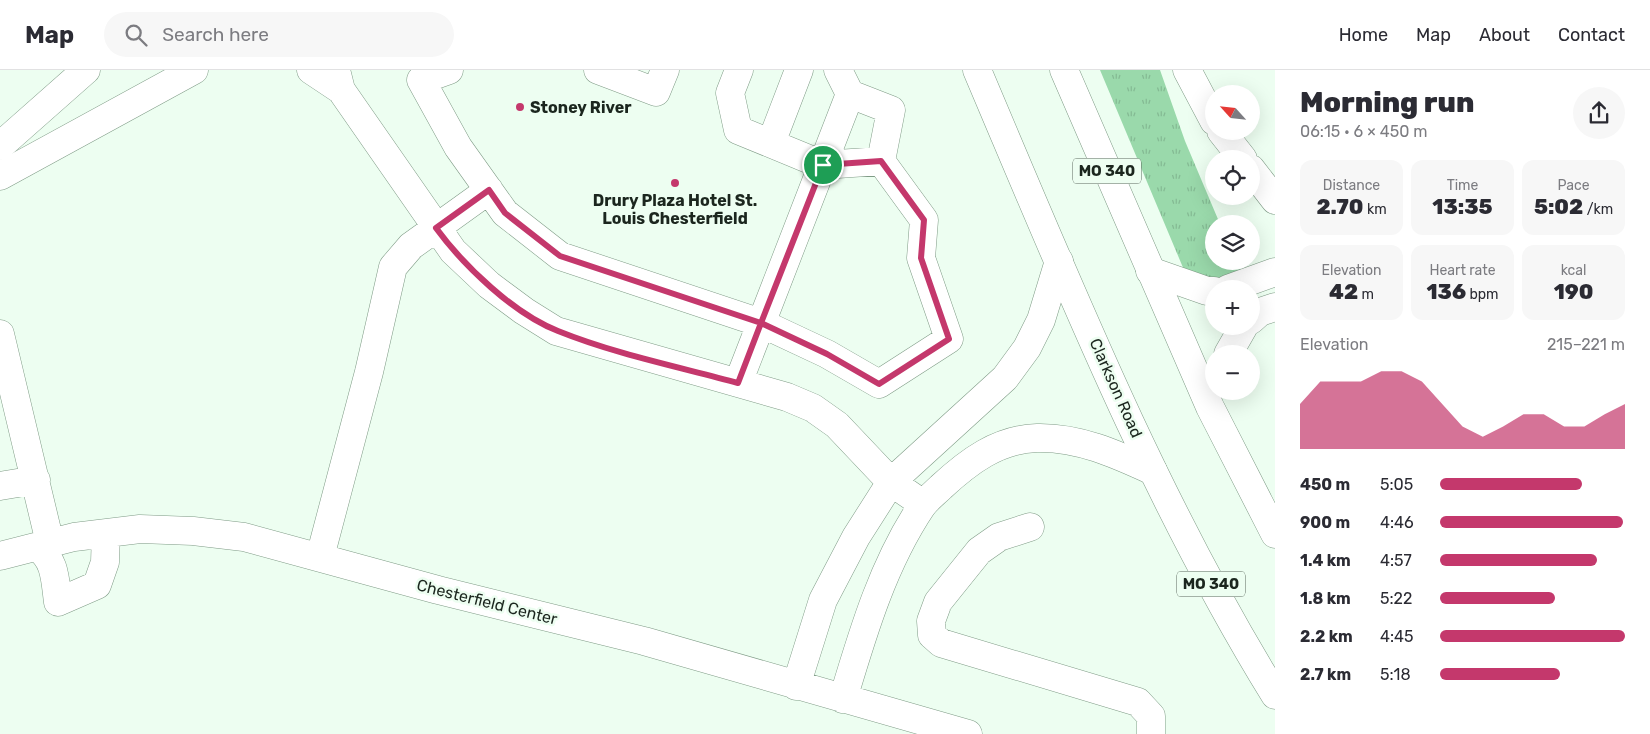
<!DOCTYPE html>
<meta charset="utf-8">
<style>
:root{--surface:#fff;--page:#f7f7f7;--text:#2b2b33;--muted:#7c7c81;--line:#e1e1e2;--accent:#c4386c}
body{margin:0;font-family:Rubik,sans-serif;background:var(--page);color:var(--text);height:100vh;display:flex;flex-direction:column;font-size:19px;white-space:nowrap}
*{box-sizing:border-box;margin:0}
p{font-size:16px;color:var(--muted)}
.icon{flex:none;width:28px;height:28px;fill:none;stroke:currentColor;stroke-width:2;stroke-linecap:round;stroke-linejoin:round}
.map{position:relative;flex:1;overflow:hidden}
.panel{display:flex;flex-direction:column;background:var(--surface);width:375px}
.panel>*{flex:none}
.needle{width:32px;rotate:297deg}
.buttons{position:absolute;left:1205px;top:15px;display:grid;gap:10px}
.buttons a{display:grid;place-items:center;width:55px;height:55px;border-radius:50%;background:var(--surface);box-shadow:0 5px 20px #0002;font-size:25px}
.pin{position:absolute;display:grid;place-items:center;width:42px;height:42px;color:#fff;margin:-21px;border:2px solid #fff;border-radius:50%;box-shadow:0 1px 5px #0007}
.round{display:grid;place-items:center;flex:none;width:52px;height:52px;border-radius:26px;background:var(--page)}
.head{display:flex;align-items:center;justify-content:space-between;height:85px;padding:0 25px}
h1{font-size:28px;font-weight:800;line-height:38px}
.metrics{display:grid;grid-template-columns:repeat(3,1fr);gap:8px;height:85px;padding:5px 25px}
.metrics div{display:grid;align-content:center;border-radius:12px;background:var(--page);text-align:center}
.metrics b{font-size:21px;font-weight:800}
.metrics small{font-size:14px;font-weight:400}
.metrics p{font-size:14px}
.chart{height:140px;padding:10px 25px}
.chart p{display:flex;justify-content:space-between}
.chart svg{width:100%;height:90px;margin-top:5px;fill:var(--accent);opacity:.7}
ul{padding:0 25px;list-style:none;font-size:16px}
li{display:grid;grid-template-columns:80px 60px 1fr;align-items:center;height:38px}
li i{height:12px;border-radius:6px;background:var(--accent)}
header{display:flex;align-items:center;gap:30px;box-sizing:border-box;height:70px;padding:0 25px;background:var(--surface);border-bottom:1px solid var(--line)}
header strong{font-size:24px}
nav{display:flex;gap:28px;margin-inline-start:auto;font-size:18px}
.search{width:350px;height:45px;background:var(--page);display:flex;align-items:center;gap:12px;box-sizing:border-box;padding:0 18px;border-radius:28px;color:var(--muted);font-size:19px}
main{display:flex;flex:1;min-height:0}
.map>svg:first-child{display:block}
</style>
<header>
<strong>Map</strong>
<div class="search"><svg class="icon" aria-label="search" viewBox="0 0 24 24"><circle cx="10" cy="10" r="6"/><path d="M15 15l6 6"/></svg>Search here</div>
<nav><a>Home</a><a>Map</a><a>About</a><a>Contact</a></nav>
</header>
<main>
<div class="map">
<svg width="1275" height="664" viewBox="0 0 1275 664">
<defs>
<pattern id="grass-tufts" width="24" height="20" patternUnits="userSpaceOnUse" patternTransform="scale(1.25)"><rect width="24" height="20" fill="#9ad9ab"/><path d="M3 7l-1-3M5 7V3M7 7l1-3M15 17l-1-3M17 17v-4M19 17l1-3" fill="none" stroke="#84ba93"/></pattern>
</defs>
<rect width="100%" height="100%" fill="#edfef1"/>
<!-- grass -->
<path fill="url(#grass-tufts)" d="M 1100,0 L 1160,0 L 1185,71 L 1220,154 L 1214,154 L 1214,191 L 1237,191 L 1241,200 L 1232,215 L 1192,219 Z"/>
<g fill="none" stroke-linecap="round" stroke-linejoin="round">
<defs>
<path id="minor" d="M 311,0 L 341,20
M 336,0 L 341,20 L 453,181 L 489,215 L 524,241 L 556,261 L 787,327 L 813,338 L 837,355 L 891,412 L 923,434
M 449,0 L 421,10 L 458,77 L 505,143 L 560,186 L 761,253 L 827,284 L 879,314 L 949,269 L 921,188 L 924,150 L 881,91 L 823,95 L 738,60 L 730,23 L 739,0
M 598,0 L 656,22 L 665,0
M 1187,0 L 1214,51
M 850,24 L 891,40 L 881,91
M 1221,61 L 1243,89
M 771,73 L 799,0
M 1251,99 L 1275,130
M 0,106 L 194,0
M 1150,201 L 1207,221 L 1214,221
M 1228,219 L 1275,202
M 1251,250 L 1260,242 L 1275,237
M 0,264 L 50,473
M 1228,284 L 1244,256
M 738,313 L 850,24 L 838,0
M 0,416 L 36,410
M 1030,457 L 999,467 L 979,481 L 938,532 L 931,551 L 932,565 L 941,573 L 1138,632 L 1151,646 L 1151,664
M 37,477 C 56,490 55,511 58,532 L 97,515 L 105,492 L 106,463
M 0,486 L 74,467 L 140,459 L 193,461 L 244,467 L 438,520 L 644,571 L 968,664
M 320,487 L 369,302 L 393,197 L 411,176 L 489,120
M 796,616 L 823,530 L 856,467 L 891,412 L 1005,308 L 1027,278 L 1041,250 L 1059,191
M 843,629 C 863,562 883,494 922,436 C 927,429 935,423 941,417 C 968,392 998,369 1037,368 C 1079,367 1116,384 1153,401"/>
<path id="major" d="M 977,0 C 1067,212 1154,429 1275,625
M 1064,0 L 1210,337 L 1275,464"/>
<path id="highway" d="M 0,76 L 86,0"/>
</defs>
<!-- minor casing -->
<use href="#minor" stroke="#7f9b86" stroke-width="29"/>
<!-- major casing -->
<use href="#major" stroke="#7f9b86" stroke-width="29"/>
<!-- highway casing -->
<use href="#highway" stroke="#7f9b86" stroke-width="29"/>
<!-- minor -->
<use href="#minor" stroke="#fff" stroke-width="28"/>
<!-- major -->
<use href="#major" stroke="#fff" stroke-width="28"/>
<!-- highway -->
<use href="#highway" stroke="#fff" stroke-width="28"/>
</g>
<g fill="none" stroke-linecap="round" stroke-linejoin="round">
<defs>
<path id="route" d="M 823,95 L 761,253 L 560,186 L 505,143 L 489,120 L 436,158 C 464,196 514,244 558,261 C 615,284 679,297 738,313 L 761,253 L 827,284 L 879,314 L 949,269 L 921,188 L 924,150 L 881,91 L 823,95"/>
</defs>
<!-- route casing -->
<use href="#route" stroke="#fff" stroke-width="10"/>
<!-- route -->
<use href="#route" stroke="#c4386c" stroke-width="6"/>
</g>
<!-- markers -->
<g fill="#c4386c" stroke="#edfef1" stroke-width="2">
<circle cx="520" cy="37" r="5"/>
<circle cx="675" cy="113" r="5"/>
</g>
<g text-anchor="middle" dominant-baseline="central" stroke-width="5" stroke-linejoin="round" paint-order="stroke">
<!-- shield labels -->
<g fill="#edfef1" stroke="#5a675d" stroke-width="1">
<rect x="1073" y="88.5" width="68" height="25" rx="4"/>
<rect x="1177" y="501.5" width="68" height="25" rx="4"/>
</g>
<g font-size="15" font-weight="bold" fill="#1b261e">
<text x="1107" y="101">MO 340</text>
<text x="1211" y="514">MO 340</text>
</g>
<!-- poi labels -->
<g font-size="16" font-weight="bold" fill="#1b261e" stroke="#edfef1" text-anchor="start">
<text x="530" y="37">Stoney River</text>
<text x="675" y="130" text-anchor="middle">Drury Plaza Hotel St.<tspan x="675" dy="18">Louis Chesterfield</tspan></text>
</g>
<!-- street labels -->
<g font-size="16" fill="#1b261e" stroke="#edfef1">
<text transform="translate(1116 318) rotate(66)">Clarkson Road</text>
<text transform="translate(487 532) rotate(14)">Chesterfield Center</text>
</g>
</g>
</svg>
<div class="buttons">
<a><svg class="needle" viewBox="-14 -14 28 28"><path d="M0-13l5 13h-10z" fill="#e53935"/><path d="M0 13l5-13h-10z" fill="#7c7c81"/></svg></a>
<a><svg class="icon" aria-label="locate" viewBox="0 0 24 24"><circle cx="12" cy="12" r="6"/><path d="M12 2v4M12 18v4M2 12h4M18 12h4"/></svg></a>
<a><svg class="icon" aria-label="layers" viewBox="0 0 24 24"><path d="M12 4l9 5-9 5-9-5zM3 14l9 5 9-5"/></svg></a>
<a>+</a>
<a>−</a>
</div>
<div class="pin" style="left:823px;top:95px;background:#1e9e55"><svg class="icon" aria-label="arrive" viewBox="0 0 24 24"><path d="M6 21V4h12l-3 4 3 4H6"/></svg></div>
</div>
<section class="panel">
<div class="head"><div><h1>Morning run</h1><p>06:15 · 6 × 450 m</p></div><a class="round"><svg class="icon" aria-label="share" viewBox="0 0 24 24"><path d="M12 15V3M7 8l5-5 5 5M5 13v7h14v-7"/></svg></a></div>
<div class="metrics">
<div><p>Distance</p><b>2.70<small> km</small></b></div>
<div><p>Time</p><b>13:35</b></div>
<div><p>Pace</p><b>5:02<small> /km</small></b></div>
</div>
<div class="metrics">
<div><p>Elevation</p><b>42<small> m</small></b></div>
<div><p>Heart rate</p><b>136<small> bpm</small></b></div>
<div><p>kcal</p><b>190</b></div>
</div>
<div class="chart"><p><span>Elevation</span>215–221 m</p>
<svg viewBox="0 0 160 44" preserveAspectRatio="none"><path d="M0 44V22L10 11L20 11L30 11L40 6L50 6L60 11L70 22L80 33L90 38L100 33L110 27L120 27L130 33L140 33L150 27L160 22V44z"/></svg>
</div>
<ul>
<li><b>450 m</b>5:05<i style="width:77%"></i></li>
<li><b>900 m</b>4:46<i style="width:99%"></i></li>
<li><b>1.4 km</b>4:57<i style="width:85%"></i></li>
<li><b>1.8 km</b>5:22<i style="width:62%"></i></li>
<li><b>2.2 km</b>4:45<i style="width:100%"></i></li>
<li><b>2.7 km</b>5:18<i style="width:65%"></i></li>
</ul>
</section>
</main>
